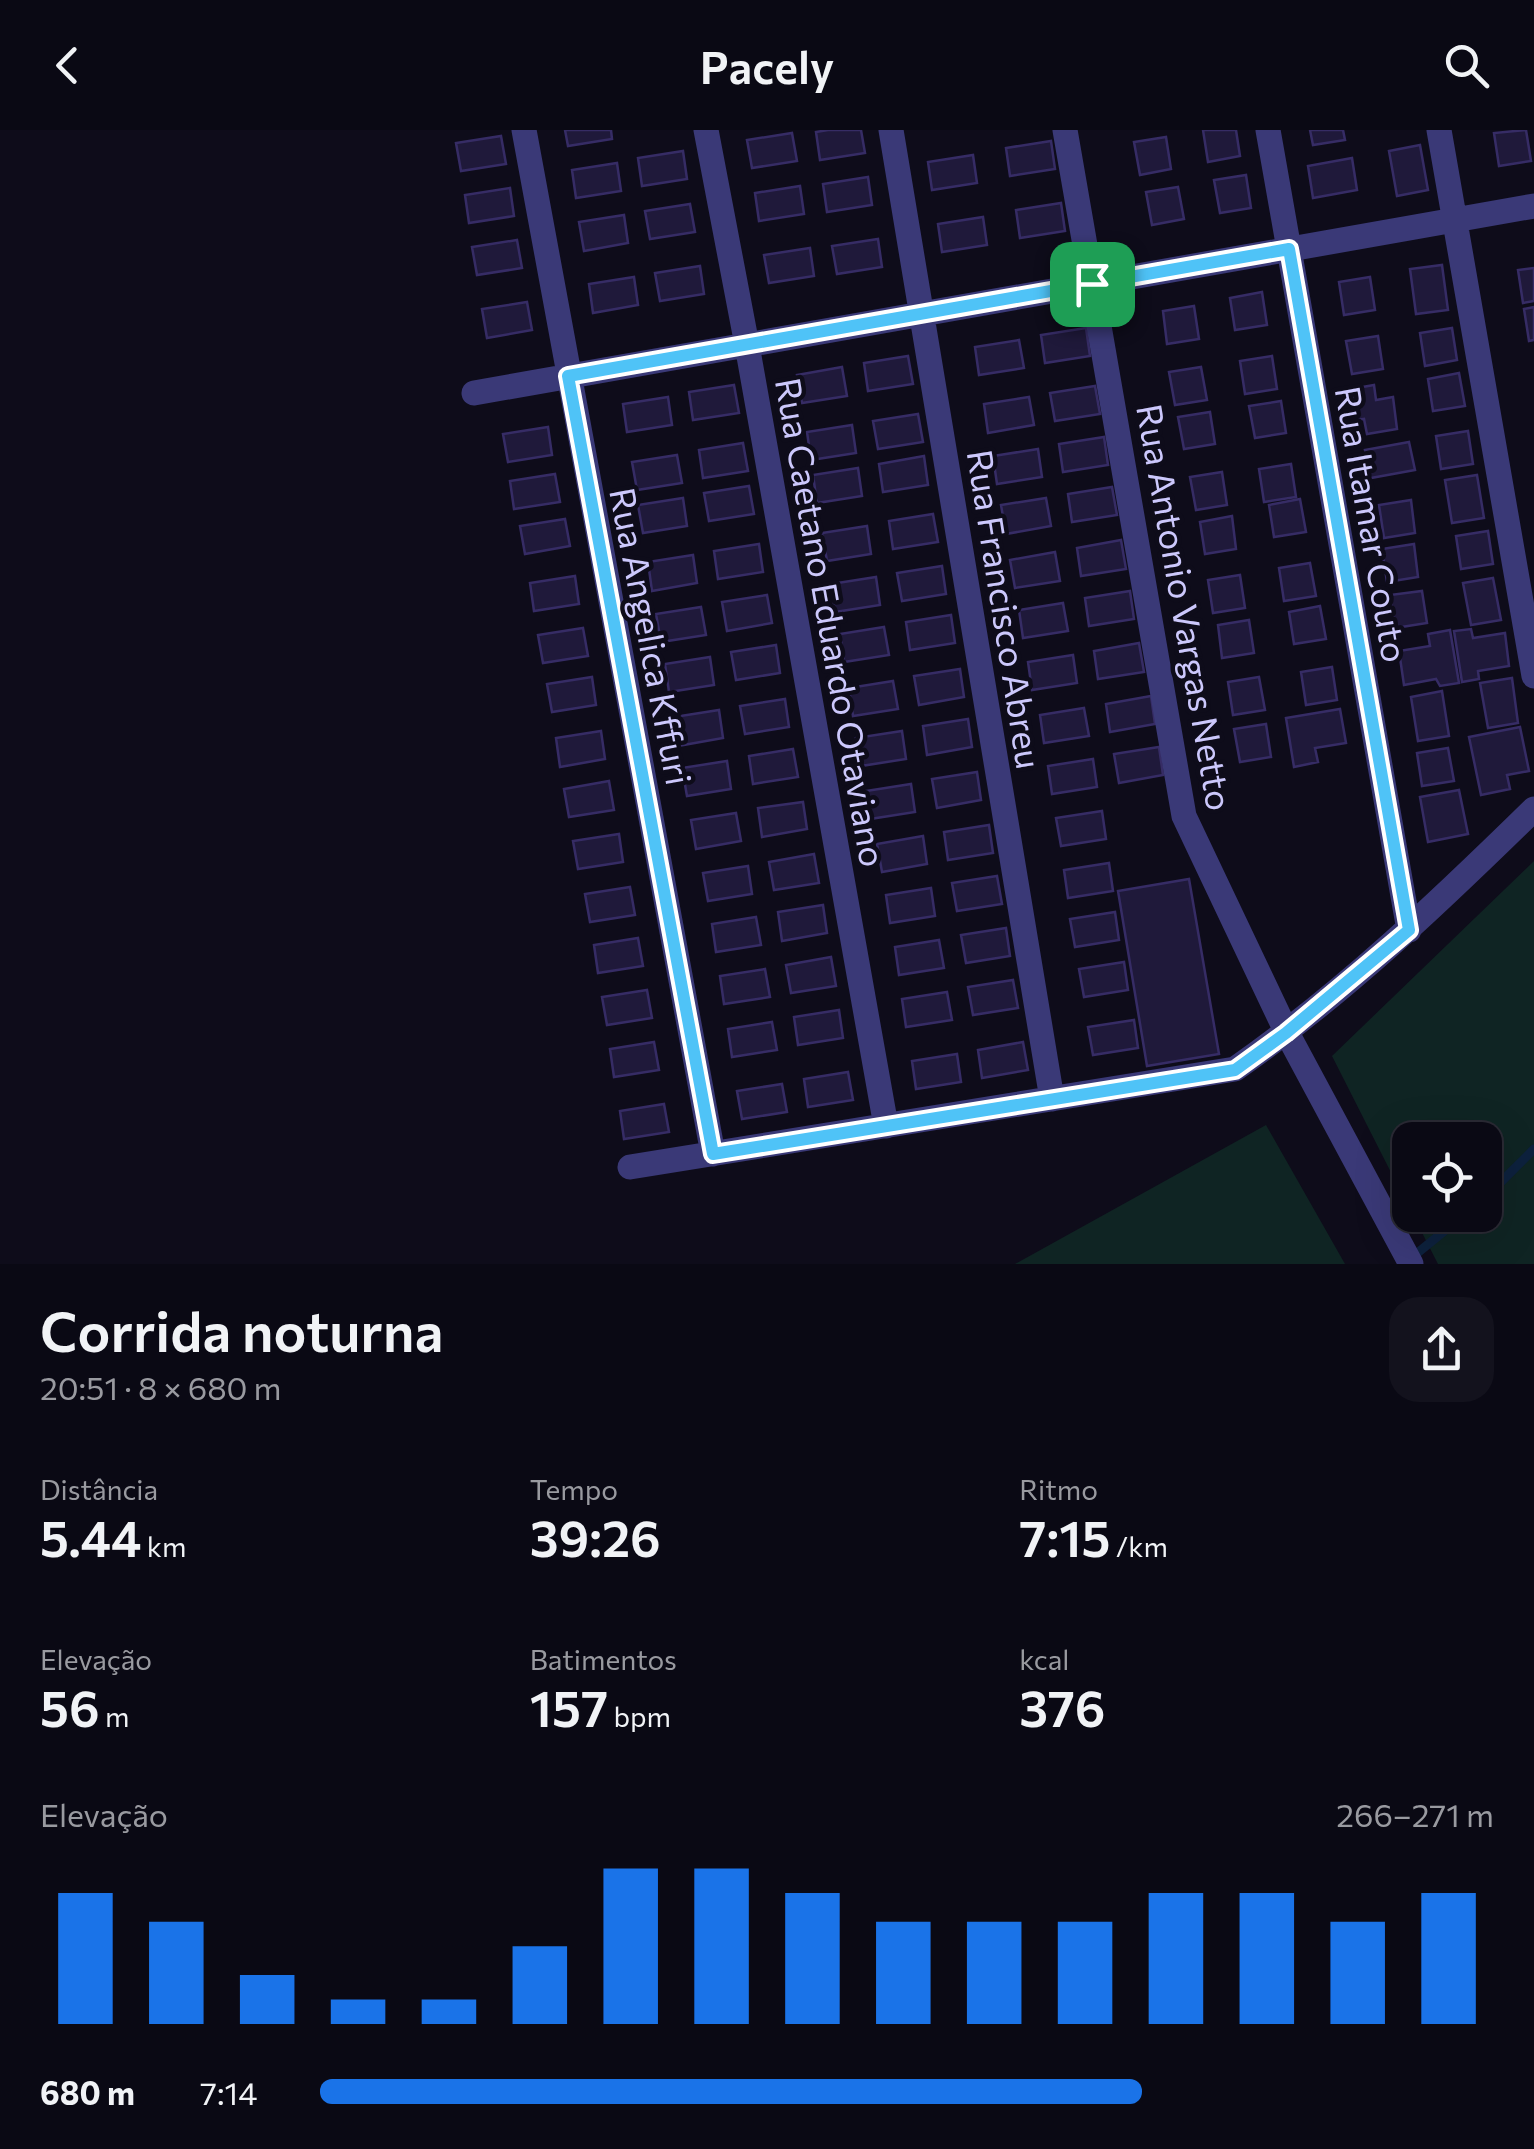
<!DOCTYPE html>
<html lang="pt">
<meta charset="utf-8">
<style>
:root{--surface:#0a0914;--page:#13121d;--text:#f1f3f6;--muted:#999aa0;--line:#2a2a34;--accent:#1a73e8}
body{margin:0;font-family:Commissioner,sans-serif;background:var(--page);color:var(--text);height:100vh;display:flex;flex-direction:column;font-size:38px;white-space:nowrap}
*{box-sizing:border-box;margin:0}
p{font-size:32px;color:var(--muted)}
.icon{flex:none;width:55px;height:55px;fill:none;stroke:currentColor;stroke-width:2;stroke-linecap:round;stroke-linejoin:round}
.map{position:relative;height:1134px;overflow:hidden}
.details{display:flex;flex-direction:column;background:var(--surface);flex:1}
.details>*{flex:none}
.controls{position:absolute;left:1392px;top:992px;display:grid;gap:20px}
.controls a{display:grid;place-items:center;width:110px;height:110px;border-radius:20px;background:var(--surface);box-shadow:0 10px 40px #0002,0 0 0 2px var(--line);font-size:50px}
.pin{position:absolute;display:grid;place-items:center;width:85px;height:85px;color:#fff;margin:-42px;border-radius:20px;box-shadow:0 5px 15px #0006}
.round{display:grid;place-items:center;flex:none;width:105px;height:105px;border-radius:30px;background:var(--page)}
.headline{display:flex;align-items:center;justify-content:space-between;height:170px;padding:0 40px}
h1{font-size:55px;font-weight:600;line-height:75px}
.figures{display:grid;grid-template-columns:repeat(3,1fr);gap:15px;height:170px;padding:10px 40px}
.figures div{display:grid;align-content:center}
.figures b{font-size:50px;font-weight:600}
.figures small{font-size:28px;font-weight:400}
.figures p{font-size:28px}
.chart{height:280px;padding:20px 40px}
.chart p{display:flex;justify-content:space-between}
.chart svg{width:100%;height:180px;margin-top:10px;stroke:var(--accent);stroke-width:6}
ul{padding:0 40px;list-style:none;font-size:32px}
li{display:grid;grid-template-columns:160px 120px 1fr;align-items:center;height:75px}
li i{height:25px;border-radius:12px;background:var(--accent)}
header{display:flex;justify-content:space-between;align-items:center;height:130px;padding:0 40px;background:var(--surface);font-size:45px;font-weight:600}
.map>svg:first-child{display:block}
</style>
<header><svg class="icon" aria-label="back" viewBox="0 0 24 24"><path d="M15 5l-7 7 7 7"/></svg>Pacely<svg class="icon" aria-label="search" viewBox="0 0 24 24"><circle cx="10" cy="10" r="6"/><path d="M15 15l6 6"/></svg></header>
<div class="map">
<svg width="1534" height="1134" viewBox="0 0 1534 1134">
<rect width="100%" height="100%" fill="#0e0c1a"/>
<!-- green -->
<path fill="#0f2423" d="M 1534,731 L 1534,1134 L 1438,1134 L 1413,1085 L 1485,1085 L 1485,1010 L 1410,1010 L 1410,1080 L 1332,926 Z
M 1266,995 L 1345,1134 L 1015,1134 Z"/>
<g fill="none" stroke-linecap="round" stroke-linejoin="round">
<!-- stream -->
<path stroke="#0d213d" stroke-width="9" d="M 1485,1068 L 1534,1019
M 1410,1129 L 1464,1085"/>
</g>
<!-- building -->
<path fill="#1f193a" stroke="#362c65" stroke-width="2.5" d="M 565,0 L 611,0 L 612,9 L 568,16 Z
M 828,0 L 861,0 L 865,23 L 820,30 L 816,2 Z
M 1203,0 L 1236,0 L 1240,26 L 1208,32 Z
M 1310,0 L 1343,0 L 1345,10 L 1313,15 Z
M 1526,0 L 1531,31 L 1499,36 L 1494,3 Z
M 792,3 L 797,31 L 752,38 L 747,10 Z
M 501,6 L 506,34 L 461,41 L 456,13 Z
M 1166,7 L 1171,39 L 1140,45 L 1134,12 Z
M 1051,11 L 1055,39 L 1010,46 L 1006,18 Z
M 1420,15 L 1428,60 L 1397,66 L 1389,21 Z
M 683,21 L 687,49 L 642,56 L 638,28 Z
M 973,25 L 977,53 L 932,60 L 928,32 Z
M 1352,28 L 1357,60 L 1313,68 L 1308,36 Z
M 617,33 L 621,61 L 576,68 L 572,40 Z
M 1246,45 L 1251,78 L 1220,83 L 1214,50 Z
M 868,47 L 872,75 L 827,82 L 823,54 Z
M 800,56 L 804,84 L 759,91 L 755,63 Z
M 1178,57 L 1184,89 L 1152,95 L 1146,62 Z
M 510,58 L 514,86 L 469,93 L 465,65 Z
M 1061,73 L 1065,101 L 1020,108 L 1016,80 Z
M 690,74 L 695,102 L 650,109 L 645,81 Z
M 624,85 L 628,113 L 584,121 L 579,92 Z
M 983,87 L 987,115 L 942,122 L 938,94 Z
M 878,109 L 882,137 L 837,144 L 832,116 Z
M 517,110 L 522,138 L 477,145 L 472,117 Z
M 810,118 L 814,146 L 769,153 L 764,125 Z
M 1442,135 L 1448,180 L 1416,184 L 1410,139 Z
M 700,136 L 704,164 L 660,171 L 655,143 Z
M 1534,138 L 1534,171 L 1523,173 L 1518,140 Z
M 634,147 L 638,175 L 593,183 L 589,154 Z
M 1370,147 L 1375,180 L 1344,185 L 1339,152 Z
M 1262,162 L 1267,195 L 1235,200 L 1230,168 Z
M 527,172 L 532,200 L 487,208 L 482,179 Z
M 1194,176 L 1199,209 L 1167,214 L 1163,181 Z
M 1534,177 L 1534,210 L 1529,211 L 1524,179 Z
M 1086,198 L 1090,226 L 1045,233 L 1041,205 Z
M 1452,198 L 1457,230 L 1425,236 L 1420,203 Z
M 1378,206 L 1383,239 L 1352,244 L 1346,211 Z
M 1019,210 L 1024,238 L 979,245 L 975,217 Z
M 908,226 L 913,254 L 868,261 L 864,233 Z
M 1272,226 L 1277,259 L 1245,264 L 1240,231 Z
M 842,237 L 847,266 L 802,273 L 797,245 Z
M 1201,237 L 1207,270 L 1175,275 L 1169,242 Z
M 1459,243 L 1465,276 L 1433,281 L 1428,249 Z
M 734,255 L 739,283 L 693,290 L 689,262 Z
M 1374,255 L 1376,270 L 1393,267 L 1397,299 L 1367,304 L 1364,289 L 1356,290 L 1351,259 Z
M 1095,256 L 1100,284 L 1055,291 L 1050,263 Z
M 668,267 L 672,295 L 627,302 L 623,274 Z
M 1029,267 L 1034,295 L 988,303 L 984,274 Z
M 1281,271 L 1286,303 L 1255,308 L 1249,276 Z
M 1210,282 L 1215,314 L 1184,319 L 1178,287 Z
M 918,284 L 923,312 L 878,319 L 873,291 Z
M 852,295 L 856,323 L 811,330 L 807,302 Z
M 548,297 L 552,325 L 508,332 L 503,304 Z
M 1468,301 L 1473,334 L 1441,339 L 1436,306 Z
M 1104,307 L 1108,335 L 1063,342 L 1059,314 Z
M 1409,312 L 1415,340 L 1371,348 L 1365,320 Z
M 743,313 L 748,341 L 703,348 L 699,320 Z
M 1038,319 L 1042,347 L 997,354 L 993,326 Z
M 677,325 L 682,353 L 637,360 L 632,332 Z
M 924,326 L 928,355 L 883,362 L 879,334 Z
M 1291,334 L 1296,367 L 1264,372 L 1259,339 Z
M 858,338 L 862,366 L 817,373 L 813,345 Z
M 1222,342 L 1227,375 L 1196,380 L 1190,347 Z
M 555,344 L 560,372 L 514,379 L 510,351 Z
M 1477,345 L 1484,388 L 1452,393 L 1445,350 Z
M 749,356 L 754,384 L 709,391 L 704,363 Z
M 1112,357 L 1117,385 L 1072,392 L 1068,364 Z
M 683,368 L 687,396 L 643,403 L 638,375 Z
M 1046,368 L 1051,396 L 1006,404 L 1001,375 Z
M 1300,369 L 1306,402 L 1274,407 L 1269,375 Z
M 1411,370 L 1415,403 L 1384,408 L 1379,375 Z
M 933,384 L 938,412 L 893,419 L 889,391 Z
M 1232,386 L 1236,419 L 1205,424 L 1200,392 Z
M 565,389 L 570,416 L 525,424 L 520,396 Z
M 867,396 L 871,424 L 827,431 L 822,403 Z
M 1488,401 L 1493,434 L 1461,439 L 1456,406 Z
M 1121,410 L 1126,439 L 1081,446 L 1077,418 Z
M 759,414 L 763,442 L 718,449 L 714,421 Z
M 1414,414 L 1418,447 L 1387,452 L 1382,419 Z
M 1055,422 L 1060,451 L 1015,458 L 1010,430 Z
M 693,425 L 697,453 L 652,461 L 648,432 Z
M 1310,433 L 1316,466 L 1284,471 L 1279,438 Z
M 942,436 L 946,464 L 902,471 L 897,443 Z
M 1240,445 L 1245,478 L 1213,483 L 1208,450 Z
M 575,446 L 579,474 L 534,481 L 530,453 Z
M 876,447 L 880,475 L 835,482 L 831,454 Z
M 1493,448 L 1501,490 L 1471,495 L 1463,453 Z
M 1130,461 L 1134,489 L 1089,496 L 1085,468 Z
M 1422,461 L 1427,493 L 1395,498 L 1390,465 Z
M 767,465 L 772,493 L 727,501 L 722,472 Z
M 1063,473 L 1068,501 L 1023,508 L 1019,480 Z
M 1320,476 L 1326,509 L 1294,514 L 1289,482 Z
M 701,477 L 706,505 L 661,512 L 656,484 Z
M 951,485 L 955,513 L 910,520 L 906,492 Z
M 1249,490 L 1254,523 L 1222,528 L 1218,495 Z
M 884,497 L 889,525 L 844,532 L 840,504 Z
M 583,498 L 588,526 L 543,533 L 538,505 Z
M 1471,499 L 1473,508 L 1505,503 L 1509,536 L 1478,541 L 1479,549 L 1462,552 L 1454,501 Z
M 1450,500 L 1459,553 L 1440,556 L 1436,549 L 1404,555 L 1399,521 L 1430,516 L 1428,504 Z
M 1139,513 L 1144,542 L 1098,549 L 1094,521 Z
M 776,515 L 780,543 L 736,550 L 731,522 Z
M 1073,525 L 1077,553 L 1032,560 L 1028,532 Z
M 710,527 L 714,555 L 669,562 L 665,534 Z
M 1332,537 L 1337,570 L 1306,575 L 1301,542 Z
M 960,539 L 964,567 L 919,575 L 914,546 Z
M 592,547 L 596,575 L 552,582 L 547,554 Z
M 1259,547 L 1265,580 L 1233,585 L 1228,552 Z
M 1512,548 L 1518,593 L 1488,598 L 1480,553 Z
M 893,551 L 898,579 L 853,586 L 849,558 Z
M 1442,561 L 1449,606 L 1418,611 L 1411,567 Z
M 1151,566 L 1155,594 L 1110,602 L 1106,574 Z
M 785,569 L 789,597 L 745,604 L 740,576 Z
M 1084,578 L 1089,606 L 1044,613 L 1040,585 Z
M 1340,579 L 1346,613 L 1315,618 L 1318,632 L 1294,637 L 1286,588 Z
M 719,580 L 723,608 L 678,616 L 674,587 Z
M 968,589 L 972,617 L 927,625 L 923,596 Z
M 1266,594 L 1271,627 L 1240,632 L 1234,599 Z
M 1520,597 L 1529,641 L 1507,645 L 1510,659 L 1481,665 L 1469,607 Z
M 601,601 L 605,629 L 560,637 L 556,608 Z
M 902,601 L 906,629 L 861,636 L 856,608 Z
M 1159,617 L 1163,645 L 1119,653 L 1114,624 Z
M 1448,618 L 1454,651 L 1422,656 L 1417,623 Z
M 793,619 L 798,647 L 753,654 L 749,626 Z
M 1093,629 L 1097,657 L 1052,664 L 1048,636 Z
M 727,631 L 731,659 L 687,666 L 682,638 Z
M 977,642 L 981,670 L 937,678 L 932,649 Z
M 609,651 L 614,680 L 569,687 L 564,659 Z
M 911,654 L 915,682 L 870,689 L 866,661 Z
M 1459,660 L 1468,704 L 1428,712 L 1420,667 Z
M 803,672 L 807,699 L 762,707 L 758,678 Z
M 1102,681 L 1106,709 L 1061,716 L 1056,688 Z
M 736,683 L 741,711 L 696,719 L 691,690 Z
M 989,695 L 993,723 L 948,730 L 944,702 Z
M 619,704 L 623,732 L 578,739 L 573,711 Z
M 923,706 L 927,734 L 882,742 L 877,714 Z
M 814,724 L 819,753 L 774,760 L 769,732 Z
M 1109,733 L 1113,761 L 1068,768 L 1064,740 Z
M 748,736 L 752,764 L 708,771 L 703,743 Z
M 997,746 L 1002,774 L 957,781 L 952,753 Z
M 1189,749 L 1219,924 L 1147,936 L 1118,761 Z
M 630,757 L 635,785 L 590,792 L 585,764 Z
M 931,758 L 935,786 L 890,793 L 886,765 Z
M 823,775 L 827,803 L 782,811 L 778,782 Z
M 1115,782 L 1119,810 L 1075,817 L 1070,789 Z
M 756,787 L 761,815 L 716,822 L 712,794 Z
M 1006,798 L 1010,826 L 966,833 L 961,805 Z
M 638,808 L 643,836 L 598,843 L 594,815 Z
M 939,810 L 944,838 L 899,845 L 895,817 Z
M 831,827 L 836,856 L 791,863 L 786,835 Z
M 1124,832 L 1128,860 L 1084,867 L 1079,839 Z
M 765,839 L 770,867 L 724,874 L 720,846 Z
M 1013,850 L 1018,878 L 973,885 L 968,857 Z
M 647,860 L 652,888 L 607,895 L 602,867 Z
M 947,862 L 952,890 L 906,897 L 902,869 Z
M 839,880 L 843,908 L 798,915 L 794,887 Z
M 1134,890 L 1138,918 L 1093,925 L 1088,897 Z
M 772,892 L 777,920 L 732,927 L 728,899 Z
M 654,912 L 659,940 L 614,947 L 610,919 Z
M 1023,912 L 1028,940 L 982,948 L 978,920 Z
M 957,924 L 961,952 L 916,959 L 912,931 Z
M 848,942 L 853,970 L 808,977 L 804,949 Z
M 782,954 L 787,982 L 742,989 L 737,961 Z
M 664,974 L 669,1002 L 624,1009 L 620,981 Z"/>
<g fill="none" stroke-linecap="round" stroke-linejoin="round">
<!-- street -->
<path stroke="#3a3977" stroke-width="25" d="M 524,0 L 713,1024
M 706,0 L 747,215 L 886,996
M 891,0 L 1052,969
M 1065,0 L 1184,686 L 1287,903 L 1411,1134
M 1268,0 L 1409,800
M 1439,0 L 1534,546
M 474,263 L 1534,76
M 630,1037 L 1235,939 C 1344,863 1439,772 1534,679"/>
</g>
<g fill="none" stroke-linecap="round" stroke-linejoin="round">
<defs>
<path id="route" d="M 1289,119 L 1409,800 L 1286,903 L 1235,940 L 713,1024 L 568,246 Z"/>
</defs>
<!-- route casing -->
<use href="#route" stroke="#fff" stroke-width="20"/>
<!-- route -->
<use href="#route" stroke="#4fc3f7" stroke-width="12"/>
</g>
<g text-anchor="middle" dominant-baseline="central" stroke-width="9" stroke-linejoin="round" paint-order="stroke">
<!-- street labels -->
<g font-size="35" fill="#ccc8fc" stroke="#0e0c1a">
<text transform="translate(1373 394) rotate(80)">Rua Itamar Couto</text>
<text transform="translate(1186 477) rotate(80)">Rua Antonio Vargas Netto</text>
<text transform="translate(1006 479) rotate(81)">Rua Francisco Abreu</text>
<text transform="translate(832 492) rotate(80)">Rua Caetano Eduardo Otaviano</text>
<text transform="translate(652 506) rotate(79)">Rua Angelica Kffuri</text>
</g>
</g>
</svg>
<div class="controls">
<a><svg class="icon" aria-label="locate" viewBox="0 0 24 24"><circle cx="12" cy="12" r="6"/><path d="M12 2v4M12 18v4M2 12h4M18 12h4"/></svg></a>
</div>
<div class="pin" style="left:1092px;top:154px;background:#1e9e55"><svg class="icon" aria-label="arrive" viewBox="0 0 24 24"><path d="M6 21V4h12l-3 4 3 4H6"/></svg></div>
</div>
<section class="details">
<div class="headline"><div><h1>Corrida noturna</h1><p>20:51 · 8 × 680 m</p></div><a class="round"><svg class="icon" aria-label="share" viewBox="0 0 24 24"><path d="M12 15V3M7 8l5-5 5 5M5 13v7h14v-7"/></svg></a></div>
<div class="figures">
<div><p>Distância</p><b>5.44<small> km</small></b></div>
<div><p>Tempo</p><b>39:26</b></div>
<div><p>Ritmo</p><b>7:15<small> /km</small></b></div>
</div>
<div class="figures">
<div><p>Elevação</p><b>56<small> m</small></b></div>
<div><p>Batimentos</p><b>157<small> bpm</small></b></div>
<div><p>kcal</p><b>376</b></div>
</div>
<div class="chart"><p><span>Elevação</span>266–271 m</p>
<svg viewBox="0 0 160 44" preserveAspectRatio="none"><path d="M5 44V12M15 44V19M25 44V32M35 44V38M45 44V38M55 44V25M65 44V6M75 44V6M85 44V12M95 44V19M105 44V19M115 44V19M125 44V12M135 44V12M145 44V19M155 44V12"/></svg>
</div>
<ul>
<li><b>680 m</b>7:14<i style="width:70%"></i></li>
</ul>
</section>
